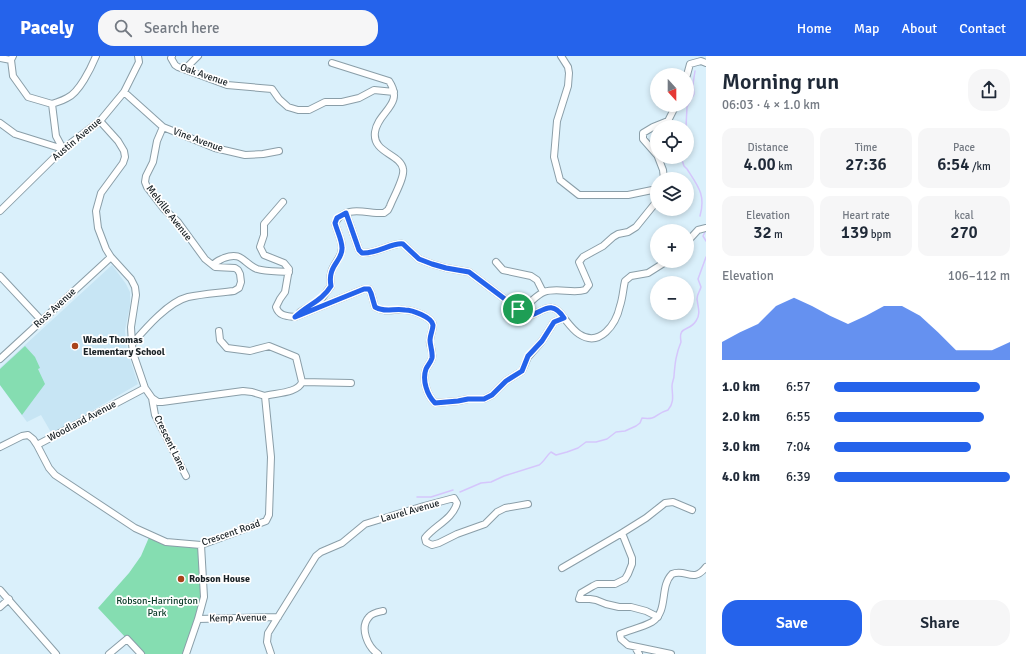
<!DOCTYPE html>
<meta charset="utf-8">
<style>
:root{--surface:#fff;--page:#f6f6f7;--text:#1f2937;--muted:#747a83;--accent:#2563eb}
body{margin:0;font-family:Signika,sans-serif;background:var(--page);color:var(--text);height:100vh;display:flex;flex-direction:column;font-size:15px;white-space:nowrap}
*{box-sizing:border-box;margin:0}
p{font-size:13px;color:var(--muted)}
.icon{flex:none;width:22px;height:22px;fill:none;stroke:currentColor;stroke-width:2;stroke-linecap:round;stroke-linejoin:round}
.map{position:relative;flex:1;overflow:hidden}
.panel{display:flex;flex-direction:column;background:var(--surface);width:320px}
.panel>*{flex:none}
.needle{width:26px;rotate:159deg}
.buttons{position:absolute;left:650px;top:12px;display:grid;gap:8px}
.buttons a{display:grid;place-items:center;width:44px;height:44px;border-radius:50%;background:var(--surface);box-shadow:0 2px 6px #0003;font-size:20px}
.pin{position:absolute;display:grid;place-items:center;width:34px;height:34px;color:#fff;margin:-17px;border:2px solid #fff;border-radius:50%;box-shadow:0 1px 4px #0007}
.round{display:grid;place-items:center;flex:none;width:42px;height:42px;border-radius:16px;background:var(--page)}
.overview{display:flex;align-items:center;justify-content:space-between;height:68px;padding:0 16px}
h1{font-size:22px;font-weight:600;line-height:30px}
.stats{display:grid;grid-template-columns:repeat(3,1fr);gap:6px;height:68px;padding:4px 16px}
.stats div{display:grid;align-content:center;border-radius:10px;background:var(--page);text-align:center}
.stats b{font-size:17px;font-weight:600}
.stats small{font-size:11px;font-weight:400}
.stats p{font-size:11px}
.chart{height:112px;padding:8px 16px}
.chart p{display:flex;justify-content:space-between}
.chart svg{width:100%;height:72px;margin-top:4px;fill:var(--accent);opacity:.7}
.primary-button{display:flex;gap:8px;margin-top:auto;padding:8px 16px}
.primary-button a{flex:1;height:46px;border-radius:16px;background:var(--accent);color:#fff;font-size:16px;font-weight:600;line-height:46px;text-align:center}
.primary-button a+a{background:var(--page);color:var(--text)}
ul{padding:0 16px;list-style:none;font-size:13px}
li{display:grid;grid-template-columns:64px 48px 1fr;align-items:center;height:30px}
li i{height:10px;border-radius:5px;background:var(--accent)}
header{display:flex;align-items:center;gap:24px;box-sizing:border-box;height:56px;padding:0 20px;background:var(--accent);color:#fff}
header strong{font-size:19px}
nav{display:flex;gap:22px;margin-inline-start:auto;font-size:14px}
.search{width:280px;height:36px;background:var(--page);display:flex;align-items:center;gap:10px;box-sizing:border-box;padding:0 14px;border-radius:16px;color:var(--muted);font-size:15px}
main{display:flex;flex:1;min-height:0}
.map>svg:first-child{display:block}
</style>
<header>
<strong>Pacely</strong>
<div class="search"><svg class="icon" aria-label="search" viewBox="0 0 24 24"><circle cx="10" cy="10" r="6"/><path d="M15 15l6 6"/></svg>Search here</div>
<nav><a>Home</a><a>Map</a><a>About</a><a>Contact</a></nav>
</header>
<main>
<div class="map">
<svg width="706" height="598" viewBox="0 0 706 598">
<rect width="100%" height="100%" fill="#daf0fb"/>
<!-- built -->
<path fill="#c7e5f4" d="M 112,209 L 126,228 L 130,236 L 130,250 L 125,274 L 127,294 L 138,328 L 52,378 L 41,359 L 27,366 L 0,329 L 0,312 Z"/>
<!-- green -->
<path fill="#85ddb1" d="M 25,290 L 35,301 L 40,312 L 38,313 L 45,328 L 22,359 L 0,329 L 0,313 Z
M 150,479 L 166,486 L 201,489 L 204,541 L 186,598 L 141,598 L 98,552 L 129,517 L 141,500 Z"/>
<g fill="none" stroke-linecap="round" stroke-linejoin="round">
<!-- stream -->
<path stroke="#d5c6fc" stroke-width="1.5" d="M 686,71 L 687,51 L 694,38 L 693,28 L 695,15
M 681,101 L 684,110 L 687,113 C 698,130 706,139 700,160
M 705,176 L 703,180 L 706,185
M 460,436 L 481,427 L 491,426 L 504,420 L 539,409 C 544,406 546,400 551,396 L 556,399 L 567,396 L 578,392 L 586,386 L 596,386 L 607,383 L 616,376 L 625,375 L 636,370 L 640,367 L 642,362 C 658,364 654,358 668,354 C 675,346 672,338 672,330 C 672,326 674,323 674,320 C 675,307 676,298 681,286 C 678,269 689,276 696,265 C 701,258 698,251 697,243 C 697,238 700,235 701,231 L 698,223 L 706,201
M 417,441 L 431,441 L 453,434"/>
<defs>
<path id="minor" d="M 172,0 L 171,2 L 175,9 L 178,11 L 227,29 L 272,33 L 279,43 L 288,51 L 298,54 L 309,54 L 325,46 L 342,46 L 359,42 L 374,34 L 394,36
M 561,0 L 568,11 L 569,17 L 568,30 L 557,65 L 554,101 L 560,124 L 579,139 L 628,139 L 657,133
M 0,2 L 11,4 L 13,0
M 11,4 L 13,20 L 28,41 L 52,48
M 185,13 L 198,0
M 687,19 L 690,8 L 701,5 L 706,7
M 124,36 L 163,71 L 215,92 L 245,99 L 263,98 L 279,95
M 100,65 L 118,85 L 124,95 L 125,101 L 123,107 L 101,137 L 96,155 L 98,172 L 106,193 L 111,201 L 131,223 L 135,231 L 136,239 L 131,271 L 132,288 L 133,297 L 145,332 L 152,342 L 155,359 L 186,420
M 0,67 L 15,78 L 63,93
M 63,93 L 56,80 L 52,48 C 57,46 62,45 67,42 C 79,37 91,12 96,0
M 657,99 L 643,83 L 643,77 L 653,71 L 668,65 L 676,49
M 658,101 L 663,114 L 664,123
M 283,146 L 264,168 L 264,179 L 260,191 L 264,199 L 284,207 L 289,213 L 285,236 L 280,243 L 276,251 C 279,260 286,260 295,261 L 364,233 L 369,233 L 371,237 L 375,251 C 385,257 394,253 405,254 C 412,254 432,261 433,269 C 433,275 429,281 430,287 C 431,292 433,297 432,302 C 431,306 428,309 426,313 C 422,324 427,339 435,347 L 458,345 L 468,343 L 484,343 L 492,339 L 506,325 L 522,315 L 528,301 L 542,285 L 554,266 L 564,262 C 568,267 573,274 579,278 C 600,292 616,268 620,250 C 623,241 623,233 625,225 L 631,220 L 648,217 L 667,205
M 0,155 L 63,93 L 100,65 L 124,36 L 139,6 L 138,0
M 346,157 L 359,194 L 362,197 C 377,198 393,186 403,188 L 419,203 L 432,208 L 446,212 L 469,216 L 518,253 C 529,251 534,240 544,236 C 557,231 572,238 585,234 L 589,229 L 579,206 L 583,201 L 603,190 L 613,181 L 618,178 L 628,176 L 636,171 L 657,145
M 687,186 L 698,174 L 706,172
M 496,206 L 503,214 L 531,220 L 537,224 L 543,236
M 213,209 C 216,205 220,204 224,202 C 242,195 243,207 257,213 C 267,216 279,215 289,216
M 0,220 L 42,265
M 518,253 L 518,258 L 521,261 C 540,262 549,239 564,262
M 300,256 L 322,242 L 331,230 C 327,209 342,205 342,192 C 342,184 337,175 335,167 C 345,148 367,158 384,157 L 388,154 L 390,150 C 393,142 405,121 403,113 C 401,98 372,97 375,76 C 378,55 405,49 389,25 L 332,7
M 219,275 L 220,284 L 227,292 L 250,295 L 269,290 L 296,301 L 302,326 C 298,337 276,337 265,340
M 132,288 C 145,273 168,246 188,241 C 203,238 219,237 234,235 L 239,232 L 241,226 L 240,218 L 238,214 L 235,212 L 215,211 L 205,203 L 178,166 L 164,153 L 147,131 L 145,126 L 146,120 L 153,106 L 157,85 L 163,71
M 0,303 L 111,201
M 302,326 L 351,327
M 37,389 L 49,412 L 55,419 L 135,472 L 166,486 L 201,489 L 266,465 L 269,459 L 271,401 L 265,340 L 252,336 L 243,335 L 162,346 L 158,346 L 152,342
M 0,391 L 22,380 L 28,379 L 33,383 L 37,389 L 145,332
M 622,477 L 646,462 L 665,447 L 673,446 L 692,454
M 562,512 L 622,477 L 632,502 L 632,508 L 628,518 L 625,523 L 615,528 L 597,528 L 593,530 L 581,537 L 579,543 L 590,543 L 596,544 L 606,548 L 619,551 L 631,551 L 646,555 L 658,561
M 0,534 L 56,598
M 0,551 L 9,543
M 198,563 L 278,561
M 635,591 L 639,598
M 109,598 L 127,583 L 141,598
M 186,598 L 198,563 L 204,541 L 201,489
M 271,598 L 267,586 L 268,577 L 316,500 L 321,496 L 342,487 L 365,468 L 424,450 L 454,442 L 457,447 C 453,463 434,470 425,482 L 426,486 L 432,489 L 439,487 L 457,478 L 485,468 L 497,456 L 505,452 L 528,448
M 378,598 C 368,591 359,572 369,561 C 372,557 378,556 383,555
M 671,598 L 628,589 L 621,583 L 620,578 C 630,574 643,571 652,566 C 669,555 659,531 672,518 C 686,512 693,528 706,511"/>
</defs>
<!-- minor casing -->
<use href="#minor" stroke="#8a9ea8" stroke-width="8"/>
<!-- minor -->
<use href="#minor" stroke="#fff" stroke-width="6"/>
</g>
<g fill="none" stroke-linecap="round" stroke-linejoin="round">
<defs>
<path id="route" d="M 346,157 L 359,194 L 362,197 C 377,198 393,186 403,188 L 419,203 L 432,208 L 446,212 L 469,216 L 518,253 L 518,258 L 521,261 C 540,262 549,239 564,262 L 554,266 L 542,285 L 528,300 L 522,315 L 506,325 L 492,339 L 484,343 L 468,343 L 458,345 L 435,347 C 427,339 422,324 426,313 C 428,309 431,306 432,302 C 433,296 430,290 430,284 C 430,279 433,274 433,269 C 432,261 412,254 405,254 C 394,252 385,257 375,251 L 371,237 L 369,233 L 364,233 L 295,261 C 307,249 322,245 331,230 C 327,209 343,205 342,192 C 342,184 337,175 335,167 L 337,162 Z"/>
</defs>
<!-- route casing -->
<use href="#route" stroke="#fff" stroke-width="8"/>
<!-- route -->
<use href="#route" stroke="#2563eb" stroke-width="5"/>
</g>
<!-- markers -->
<g fill="#a9431a" stroke="#fff" stroke-width="1.5">
<circle cx="75" cy="290" r="4"/>
<circle cx="181" cy="523" r="4"/>
</g>
<g text-anchor="middle" dominant-baseline="central" stroke-width="3.5" stroke-linejoin="round" paint-order="stroke">
<!-- street labels -->
<g font-size="10" fill="#1a2226" stroke="#fff">
<text transform="translate(204 19) rotate(19)">Oak Avenue</text>
<text transform="translate(77 83) rotate(-40)">Austin Avenue</text>
<text transform="translate(198 84) rotate(20)">Vine Avenue</text>
<text transform="translate(169 157) rotate(52)">Melville Avenue</text>
<text transform="translate(55 252) rotate(-43)">Ross Avenue</text>
<text transform="translate(82 365) rotate(-28)">Woodland Avenue</text>
<text transform="translate(170 387) rotate(64)">Crescent Lane</text>
<text transform="translate(410 455) rotate(-16)">Laurel Avenue</text>
<text transform="translate(231 477) rotate(-19)">Crescent Road</text>
<text transform="translate(238 562) rotate(-1)">Kemp Avenue</text>
</g>
<!-- poi labels -->
<g font-size="10" font-weight="bold" fill="#1a2226" stroke="#fff" text-anchor="start">
<text x="83" y="284">Wade Thomas<tspan x="83" dy="12">Elementary School</tspan></text>
<text x="189" y="523">Robson House</text>
</g>
<!-- park labels -->
<g font-size="10" fill="#093a26" stroke="#fff">
<text x="157" y="545">Robson-Harrington<tspan x="157" dy="12">Park</tspan></text>
</g>
</g>
</svg>
<div class="buttons">
<a><svg class="needle" viewBox="-14 -14 28 28"><path d="M0-13l5 13h-10z" fill="#e53935"/><path d="M0 13l5-13h-10z" fill="#747a83"/></svg></a>
<a><svg class="icon" aria-label="locate" viewBox="0 0 24 24"><circle cx="12" cy="12" r="6"/><path d="M12 2v4M12 18v4M2 12h4M18 12h4"/></svg></a>
<a><svg class="icon" aria-label="layers" viewBox="0 0 24 24"><path d="M12 4l9 5-9 5-9-5zM3 14l9 5 9-5"/></svg></a>
<a>+</a>
<a>−</a>
</div>
<div class="pin" style="left:518px;top:253px;background:#1e9e55"><svg class="icon" aria-label="arrive" viewBox="0 0 24 24"><path d="M6 21V4h12l-3 4 3 4H6"/></svg></div>
</div>
<section class="panel">
<div class="overview"><div><h1>Morning run</h1><p>06:03 · 4 × 1.0 km</p></div><a class="round"><svg class="icon" aria-label="share" viewBox="0 0 24 24"><path d="M12 15V3M7 8l5-5 5 5M5 13v7h14v-7"/></svg></a></div>
<div class="stats">
<div><p>Distance</p><b>4.00<small> km</small></b></div>
<div><p>Time</p><b>27:36</b></div>
<div><p>Pace</p><b>6:54<small> /km</small></b></div>
</div>
<div class="stats">
<div><p>Elevation</p><b>32<small> m</small></b></div>
<div><p>Heart rate</p><b>139<small> bpm</small></b></div>
<div><p>kcal</p><b>270</b></div>
</div>
<div class="chart"><p><span>Elevation</span>106–112 m</p>
<svg viewBox="0 0 160 44" preserveAspectRatio="none"><path d="M0 44V33L10 27L20 22L30 11L40 6L50 11L60 17L70 22L80 17L90 11L100 11L110 17L120 27L130 38L140 38L150 38L160 33V44z"/></svg>
</div>
<ul>
<li><b>1.0 km</b>6:57<i style="width:83%"></i></li>
<li><b>2.0 km</b>6:55<i style="width:85%"></i></li>
<li><b>3.0 km</b>7:04<i style="width:78%"></i></li>
<li><b>4.0 km</b>6:39<i style="width:100%"></i></li>
</ul>
<div class="primary-button"><a>Save</a><a>Share</a></div>
</section>
</main>
